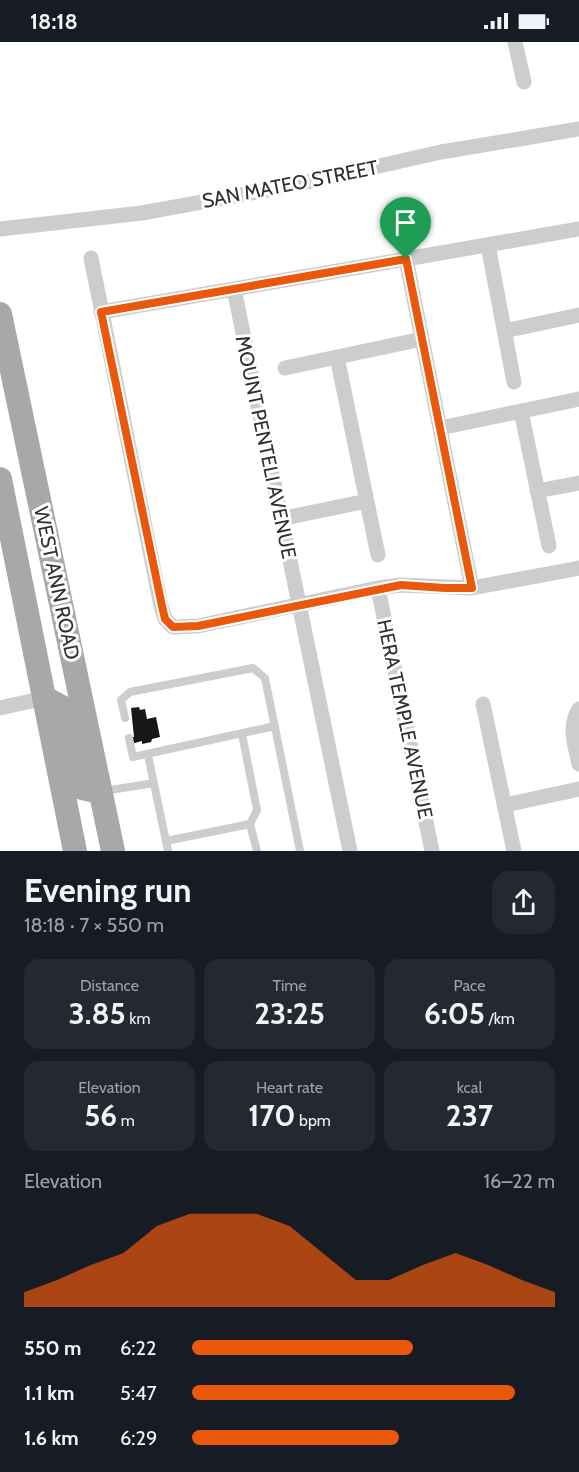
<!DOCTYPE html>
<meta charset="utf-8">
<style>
:root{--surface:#171b24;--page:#242831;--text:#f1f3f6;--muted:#9ea1a6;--accent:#ea580c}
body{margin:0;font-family:Cabin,sans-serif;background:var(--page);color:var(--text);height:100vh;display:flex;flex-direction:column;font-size:22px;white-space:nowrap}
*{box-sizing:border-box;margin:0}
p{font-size:20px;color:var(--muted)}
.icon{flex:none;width:33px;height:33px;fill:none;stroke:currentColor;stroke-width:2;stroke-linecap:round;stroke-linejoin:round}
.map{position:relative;height:809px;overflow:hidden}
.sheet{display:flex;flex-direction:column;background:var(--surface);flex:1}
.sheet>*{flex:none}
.pin{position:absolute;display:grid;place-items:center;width:51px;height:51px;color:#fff;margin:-62px -26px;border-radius:50% 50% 50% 0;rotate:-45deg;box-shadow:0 0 6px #0007}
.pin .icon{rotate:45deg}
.round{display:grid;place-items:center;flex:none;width:63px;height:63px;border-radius:18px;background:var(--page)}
.summary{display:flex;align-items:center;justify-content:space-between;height:102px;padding:0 24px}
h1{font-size:33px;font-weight:700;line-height:45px}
.figures{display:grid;grid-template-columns:repeat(3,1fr);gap:9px;height:102px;padding:6px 24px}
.figures div{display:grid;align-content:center;border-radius:15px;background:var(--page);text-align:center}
.figures b{font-size:30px;font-weight:700}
.figures small{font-size:16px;font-weight:400}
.figures p{font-size:16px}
.chart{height:168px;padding:12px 24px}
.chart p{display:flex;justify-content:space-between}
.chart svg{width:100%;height:108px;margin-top:6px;fill:var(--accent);opacity:.7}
ul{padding:0 24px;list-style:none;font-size:20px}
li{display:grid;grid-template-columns:96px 72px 1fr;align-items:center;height:45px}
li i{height:15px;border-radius:8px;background:var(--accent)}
.status{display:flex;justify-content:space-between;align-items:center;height:42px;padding:0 30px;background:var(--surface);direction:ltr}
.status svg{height:16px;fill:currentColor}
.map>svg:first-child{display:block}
</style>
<div class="status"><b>18:18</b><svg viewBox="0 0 49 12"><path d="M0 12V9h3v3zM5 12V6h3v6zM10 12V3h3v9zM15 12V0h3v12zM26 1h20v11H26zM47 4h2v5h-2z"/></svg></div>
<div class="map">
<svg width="579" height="809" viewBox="0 0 579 809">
<rect width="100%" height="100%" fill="#fff"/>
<!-- building -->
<path fill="#171717" d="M 139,665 L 140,668 L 145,667 L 147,677 L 156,675 L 160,695 L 152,697 L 151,700 L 142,702 L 142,699 L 131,702 L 130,695 L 134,695 L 131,666 Z"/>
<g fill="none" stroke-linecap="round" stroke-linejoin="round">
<!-- lane -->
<path stroke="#cdcdcd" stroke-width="8" d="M 125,676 L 121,658 L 130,650 L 253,626 L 265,636 L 300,809
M 129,696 L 133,715 L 275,684
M 148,713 L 168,809
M 104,749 L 154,741
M 250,782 L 257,809
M 166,799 L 250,782 L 257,768 L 242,692"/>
<!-- street -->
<path stroke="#cdcdcd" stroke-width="15" d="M 515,0 L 524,40
M 0,187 L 142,171 L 295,143 L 441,110 L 579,87
M 488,203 L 514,340
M 91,216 L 161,564 L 165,577 L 173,585 L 198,584 L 378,546 L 401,543 L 472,546 L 579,526
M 406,217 L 472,546
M 234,247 L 350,809
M 101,270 L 579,187
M 504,289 L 579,273
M 337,315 L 378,513
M 285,326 L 422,297
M 521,369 L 549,504
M 440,386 L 579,357
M 537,449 L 579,441
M 280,477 L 367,459
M 378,546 L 432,809
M 483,662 L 514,809
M 0,666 L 45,656
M 579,667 C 568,685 575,703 579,722
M 505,763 L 579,747"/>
<!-- primary -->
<path stroke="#a8a8a8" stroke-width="24" d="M 0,272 L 113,809
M 0,437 L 75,809
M 45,656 L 62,665 L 69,685 L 79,740 L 82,746 L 100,750"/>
</g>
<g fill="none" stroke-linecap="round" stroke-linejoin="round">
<defs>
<path id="route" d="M 406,217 L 472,546 L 445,546 L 401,543 L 198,584 L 173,585 L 165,577 L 162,564 L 101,270 Z"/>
</defs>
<!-- route casing -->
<use href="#route" stroke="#fff" stroke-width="12"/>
<!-- route -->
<use href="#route" stroke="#ea580c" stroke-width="8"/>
</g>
<g text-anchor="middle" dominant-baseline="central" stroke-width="6" stroke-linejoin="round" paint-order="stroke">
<!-- street labels -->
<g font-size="20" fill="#303030" stroke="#fff">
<text transform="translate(290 142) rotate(-11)">SAN MATEO STREET</text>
<text transform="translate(266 405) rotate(78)">MOUNT PENTELI AVENUE</text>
<text transform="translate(57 541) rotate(78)">WEST ANN ROAD</text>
<text transform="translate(405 677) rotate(78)">HERA TEMPLE AVENUE</text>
</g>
</g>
</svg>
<div class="pin" style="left:406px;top:217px;background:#1e9e55"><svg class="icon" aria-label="arrive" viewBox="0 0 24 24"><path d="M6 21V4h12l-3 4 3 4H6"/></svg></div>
</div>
<section class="sheet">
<div class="summary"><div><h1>Evening run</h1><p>18:18 · 7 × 550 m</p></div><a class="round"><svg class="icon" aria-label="share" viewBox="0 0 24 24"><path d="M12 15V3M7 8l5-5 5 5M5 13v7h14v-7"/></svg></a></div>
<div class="figures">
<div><p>Distance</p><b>3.85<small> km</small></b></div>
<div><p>Time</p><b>23:25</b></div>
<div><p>Pace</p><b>6:05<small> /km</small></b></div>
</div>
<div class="figures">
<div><p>Elevation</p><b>56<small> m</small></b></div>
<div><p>Heart rate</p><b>170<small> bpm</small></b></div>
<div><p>kcal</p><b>237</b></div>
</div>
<div class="chart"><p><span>Elevation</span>16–22 m</p>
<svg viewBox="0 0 160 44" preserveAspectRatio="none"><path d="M0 44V38L10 33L20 27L30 22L40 11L50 6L60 6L70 6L80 11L90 22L100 33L110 33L120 27L130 22L140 27L150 33L160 38V44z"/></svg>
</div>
<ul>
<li><b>550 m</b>6:22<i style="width:61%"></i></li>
<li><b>1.1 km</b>5:47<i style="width:89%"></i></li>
<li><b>1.6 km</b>6:29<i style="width:57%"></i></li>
</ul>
</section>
